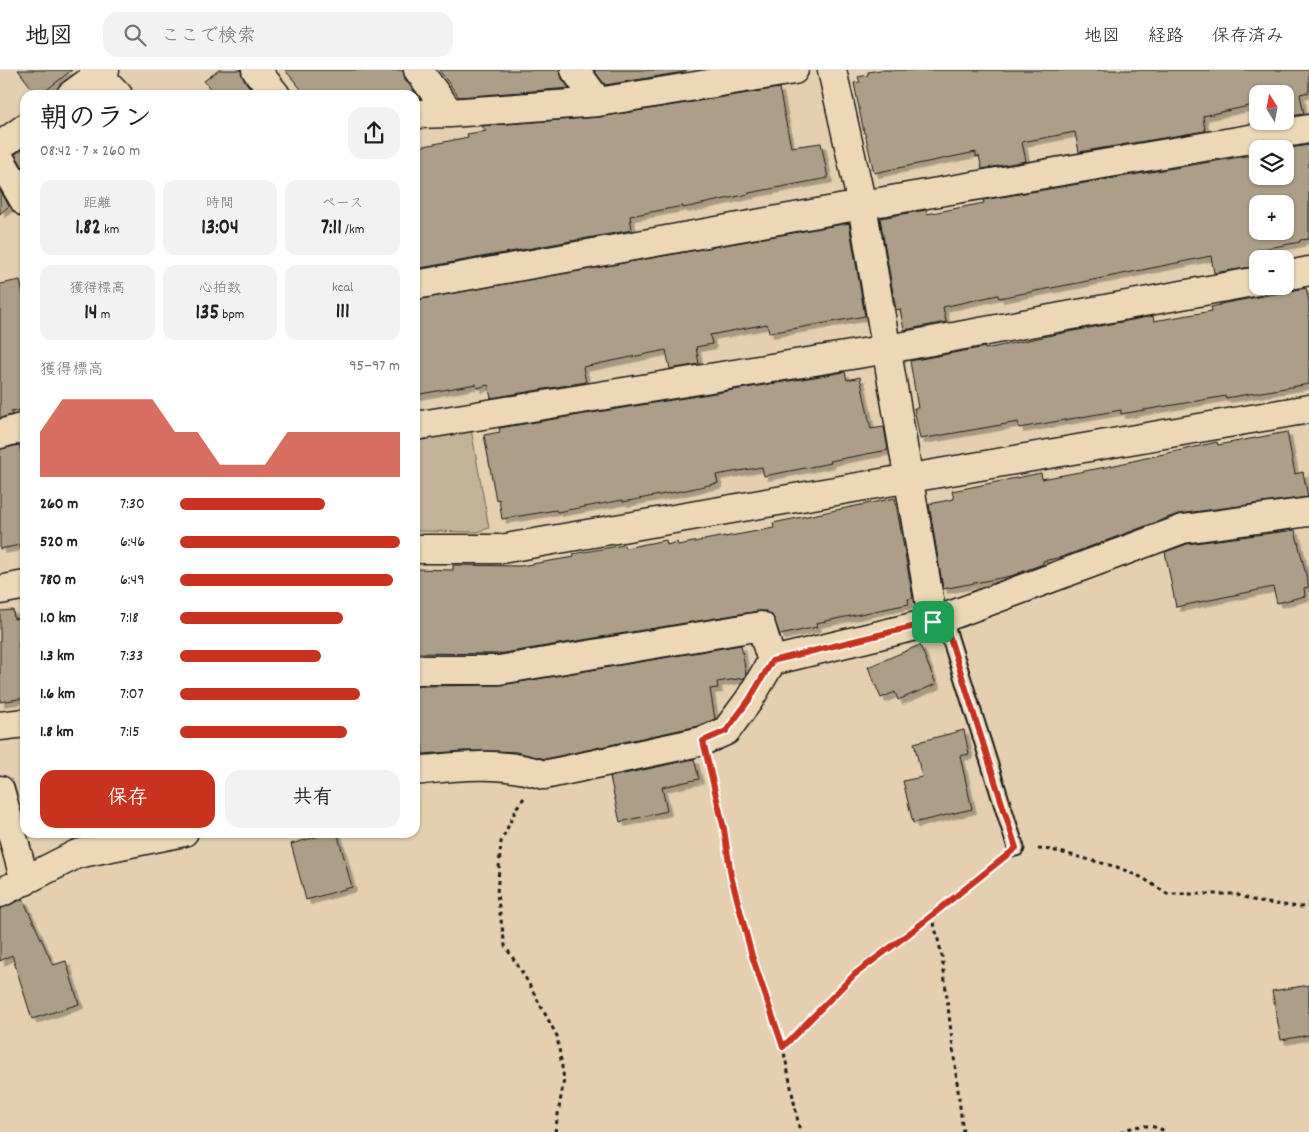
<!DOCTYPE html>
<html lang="ja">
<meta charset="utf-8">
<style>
:root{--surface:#fff;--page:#f2f2f2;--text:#202124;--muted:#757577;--line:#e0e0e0;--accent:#c8321e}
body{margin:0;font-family:Dekko,"Klee One",sans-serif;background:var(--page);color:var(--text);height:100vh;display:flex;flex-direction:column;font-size:19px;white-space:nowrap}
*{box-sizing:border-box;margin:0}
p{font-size:16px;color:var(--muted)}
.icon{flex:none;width:28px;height:28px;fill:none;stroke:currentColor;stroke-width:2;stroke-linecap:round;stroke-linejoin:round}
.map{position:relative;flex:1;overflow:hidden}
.drawer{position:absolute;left:20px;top:20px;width:400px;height:748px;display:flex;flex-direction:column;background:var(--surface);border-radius:15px;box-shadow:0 1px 4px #0004}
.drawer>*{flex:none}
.needle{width:32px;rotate:349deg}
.fabs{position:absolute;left:1249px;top:15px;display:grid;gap:10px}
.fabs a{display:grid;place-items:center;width:45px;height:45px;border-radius:10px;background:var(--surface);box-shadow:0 1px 4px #0004;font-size:25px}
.pin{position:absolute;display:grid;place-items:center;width:42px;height:42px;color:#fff;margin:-21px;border-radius:10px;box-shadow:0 2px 8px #0006}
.round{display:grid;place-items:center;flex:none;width:52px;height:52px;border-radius:15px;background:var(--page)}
.summary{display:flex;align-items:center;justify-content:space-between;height:85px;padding:0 20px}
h1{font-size:28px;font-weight:700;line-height:38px}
.metrics{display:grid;grid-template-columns:repeat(3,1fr);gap:8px;height:85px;padding:5px 20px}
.metrics div{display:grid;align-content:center;border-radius:12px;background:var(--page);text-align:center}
.metrics b{font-size:21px;font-weight:700}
.metrics small{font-size:14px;font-weight:400}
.metrics p{font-size:14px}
.chart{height:140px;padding:10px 20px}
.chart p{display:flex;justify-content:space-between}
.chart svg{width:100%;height:90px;margin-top:5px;fill:var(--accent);opacity:.7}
.primary-button{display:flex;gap:10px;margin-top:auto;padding:10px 20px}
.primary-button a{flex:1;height:58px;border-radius:15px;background:var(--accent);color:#fff;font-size:20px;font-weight:700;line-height:58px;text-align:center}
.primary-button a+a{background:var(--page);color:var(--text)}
ul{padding:0 20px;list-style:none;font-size:16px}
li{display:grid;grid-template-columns:80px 60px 1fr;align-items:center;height:38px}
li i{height:12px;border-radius:6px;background:var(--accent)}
header{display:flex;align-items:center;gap:30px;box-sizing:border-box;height:70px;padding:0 25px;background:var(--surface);border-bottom:1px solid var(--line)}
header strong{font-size:24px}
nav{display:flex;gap:28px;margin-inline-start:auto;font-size:18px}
.search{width:350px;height:45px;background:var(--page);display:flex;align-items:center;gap:12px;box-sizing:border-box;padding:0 18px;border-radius:15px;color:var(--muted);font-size:19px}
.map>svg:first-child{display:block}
</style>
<header>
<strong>地図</strong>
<div class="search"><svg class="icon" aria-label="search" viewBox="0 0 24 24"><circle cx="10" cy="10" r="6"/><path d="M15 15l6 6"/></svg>ここで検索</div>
<nav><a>地図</a><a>経路</a><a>保存済み</a></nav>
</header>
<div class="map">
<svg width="1309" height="1062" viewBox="0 0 1309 1062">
<defs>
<filter id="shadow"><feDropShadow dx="4.5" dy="4.5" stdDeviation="0" flood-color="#0004"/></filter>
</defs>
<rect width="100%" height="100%" fill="#e4d0b0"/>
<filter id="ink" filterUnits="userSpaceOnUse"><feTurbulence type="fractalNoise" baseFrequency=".02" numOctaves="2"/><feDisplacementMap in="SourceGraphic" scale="10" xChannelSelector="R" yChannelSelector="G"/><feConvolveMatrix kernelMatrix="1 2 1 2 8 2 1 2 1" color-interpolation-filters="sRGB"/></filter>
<g filter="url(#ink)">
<!-- green -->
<path fill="#c2b297" stroke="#6f675a" d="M 471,359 L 489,458 L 478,462 L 415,461 L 415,370 Z"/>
<!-- building -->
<path fill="#ac9e87" stroke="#1c1c1c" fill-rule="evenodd" filter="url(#shadow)" d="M 18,0 L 72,0 L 40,25 L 37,25 Z
M 219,0 L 241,0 L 244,9 L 252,21 L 247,25 L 215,25 L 204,11 Z
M 285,0 L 403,0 L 405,9 L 414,21 L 415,25 L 306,25 Z
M 439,0 L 560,0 L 562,9 L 569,18 L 459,27 Z
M 594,0 L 687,0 L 684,2 L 605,15 Z
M 880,0 L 1309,0 L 1309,22 L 1300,24 L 1304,44 L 1285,47 L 1285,24 L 1258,24 L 1258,34 L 1203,46 L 1205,61 L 1079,82 L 1075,62 L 1022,72 L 1026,91 L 982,99 L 979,86 L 976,87 L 976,82 L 874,103 L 865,63 L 864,63 L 854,13 L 860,12 L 858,7 L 868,5 L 868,2 Z
M 779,18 L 791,77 L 821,73 L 828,108 L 749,123 L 749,124 L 683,138 L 683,136 L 630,146 L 632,160 L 415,199 L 415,78 L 468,67 L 467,64 L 486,61 L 482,56 L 600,47 Z
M 1309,75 L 1309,169 L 1300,170 L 1300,172 L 1258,180 L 1258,196 L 1214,203 L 1211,186 L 1078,213 L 999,228 L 998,225 L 943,237 L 946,252 L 904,260 L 900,239 L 896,240 L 880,148 L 926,140 L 927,144 L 984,133 L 983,130 L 1258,84 L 1258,106 L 1285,106 L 1285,79 ZM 1258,134 L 1285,134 L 1285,161 L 1258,161 Z
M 25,78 L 25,101 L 15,84 Z
M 0,120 L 9,136 L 0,144 Z
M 849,153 L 865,246 L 769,263 L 767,254 L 710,265 L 712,274 L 696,277 L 699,294 L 670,299 L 666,280 L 583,297 L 586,312 L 491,328 L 488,315 L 477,318 L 476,314 L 415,325 L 415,230 Z
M 20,210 L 25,234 L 25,339 L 11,342 L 12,345 L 0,348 L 0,214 Z
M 1306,218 L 1309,232 L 1309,314 L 1226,328 L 1226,326 L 1121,344 L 1121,340 L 1019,358 L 1018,352 L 920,369 L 914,338 L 918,338 L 910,291 L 985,277 L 985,279 L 1052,265 L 1153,246 L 1154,251 L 1212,241 L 1211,237 L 1220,235 L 1220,234 Z
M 845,302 L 847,310 L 860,307 L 871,359 L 884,357 L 888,380 L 830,391 L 831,393 L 764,406 L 762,397 L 716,405 L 718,413 L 691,419 L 623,432 L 623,430 L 557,442 L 556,440 L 502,449 L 499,429 L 496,430 L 484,365 L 500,362 L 499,358 Z
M 1287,362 L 1295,404 L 1303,402 L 1308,427 L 1178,444 L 1062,487 L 1043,491 L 1043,494 L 1011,506 L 943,519 L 929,434 L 954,429 L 952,421 L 1041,403 L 1042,409 L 1106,397 L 1217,372 L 1218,375 Z
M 19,375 L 25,396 L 25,474 L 0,479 L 0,379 Z
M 895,428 L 913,528 L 908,529 L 909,534 L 816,553 L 817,557 L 780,565 L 772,545 L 766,541 L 758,541 L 498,584 L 415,583 L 415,499 L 453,500 L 453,495 L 520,496 L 574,487 L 573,484 L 624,475 L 625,478 L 666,470 L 667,475 L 677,472 L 678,475 L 725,466 L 725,467 L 774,458 L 773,453 Z
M 1295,460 L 1309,517 L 1304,518 L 1305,526 L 1277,533 L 1273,517 L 1176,537 L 1165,482 L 1187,474 Z
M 13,540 L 14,549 L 25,547 L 25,572 L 18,574 L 25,612 L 25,628 L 0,632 L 0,541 Z
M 741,575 L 746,604 L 744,608 L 717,612 L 718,618 L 710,619 L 715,649 L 698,656 L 545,689 L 516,682 L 497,681 L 463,681 L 423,684 L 422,672 L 417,672 L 415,616 L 502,615 Z
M 920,575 L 936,614 L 898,630 L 895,622 L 881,628 L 868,597 Z
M 964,660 L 969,684 L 960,686 L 972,739 L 913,753 L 903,711 L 922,707 L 914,673 Z
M 694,689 L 699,709 L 662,717 L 667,741 L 620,752 L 610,707 Z
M 333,762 L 337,762 L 352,817 L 306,830 L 291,774 Z
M 23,829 L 53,895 L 66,891 L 79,934 L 32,949 L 12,885 L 0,891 L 0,839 Z
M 1309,915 L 1309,965 L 1281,970 L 1272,921 Z"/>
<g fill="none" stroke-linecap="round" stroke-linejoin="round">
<defs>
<path id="service" d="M 944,549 L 1016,778"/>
<path id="minor" d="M 94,0 L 118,25
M 256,0 L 276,25
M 418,0 L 450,43
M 575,0 L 598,32
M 832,0 L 862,135 L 933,552
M 71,25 L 105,0
M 415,44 L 450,43 L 598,32 L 794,0
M 0,76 L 25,58
M 0,89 L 25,132
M 1285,206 L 1309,201
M 415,215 L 862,135 L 1309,59
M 415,356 L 888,279 L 1258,211
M 0,364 L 25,357
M 415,479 L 501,479 L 1309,339
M 0,520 L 25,515
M 415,600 L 499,600 L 761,556 L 772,591
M 0,656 L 25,653
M 415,701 C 457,696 504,691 544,705 L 703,671 L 726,661 L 749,630 L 772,591 L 933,552 L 1183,459 L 1309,442
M 0,720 L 25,811
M 0,823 L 77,784 L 184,762"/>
</defs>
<!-- service casing -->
<use href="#service" stroke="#1c1c1c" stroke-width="19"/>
<!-- minor casing -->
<use href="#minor" stroke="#1c1c1c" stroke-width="31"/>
<!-- path -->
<path stroke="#1c1c1c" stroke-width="3" stroke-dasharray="4 4" stroke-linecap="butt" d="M 709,698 L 724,759 L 731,806 L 752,886 L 783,977 L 800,1062
M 524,728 L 517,737 L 501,772 L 497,824 L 505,876 L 524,905 L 557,966 L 564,1009 L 555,1062
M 1038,779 L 1052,780 L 1117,797 L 1143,808 L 1167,824 L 1235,824 L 1259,832 L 1300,837 L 1309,836
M 932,845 L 942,886 L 963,1062
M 783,977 L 855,904 L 911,862 L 999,791
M 1121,1062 C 1135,1055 1152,1053 1166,1062"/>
<!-- service -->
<use href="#service" stroke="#ecd8b6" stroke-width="15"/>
<!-- minor -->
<use href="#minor" stroke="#ecd8b6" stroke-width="28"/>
</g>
</g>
<g fill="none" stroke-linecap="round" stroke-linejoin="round" filter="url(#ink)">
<defs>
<path id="route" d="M 944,549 L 1016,778 L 911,862 L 855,904 L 783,977 L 752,886 L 731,806 L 724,759 L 703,671 L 726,661 L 749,630 L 772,591 Z"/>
</defs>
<!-- route casing -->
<use href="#route" stroke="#fff" stroke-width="10"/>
<!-- route -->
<use href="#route" stroke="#c8321e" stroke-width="6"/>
</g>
</svg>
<div class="fabs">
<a><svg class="needle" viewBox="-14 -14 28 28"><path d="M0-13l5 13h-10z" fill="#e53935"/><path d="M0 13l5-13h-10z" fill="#757577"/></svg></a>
<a><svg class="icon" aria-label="layers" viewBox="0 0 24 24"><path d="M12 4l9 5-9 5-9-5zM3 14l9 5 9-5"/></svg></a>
<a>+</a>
<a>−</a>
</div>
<div class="pin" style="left:933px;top:552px;background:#1e9e55"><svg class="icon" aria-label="arrive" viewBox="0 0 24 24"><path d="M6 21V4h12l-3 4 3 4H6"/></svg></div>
<section class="drawer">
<div class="summary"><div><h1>朝のラン</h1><p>08:42 · 7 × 260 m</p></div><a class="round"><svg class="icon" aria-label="share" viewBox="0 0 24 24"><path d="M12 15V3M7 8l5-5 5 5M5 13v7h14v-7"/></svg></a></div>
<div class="metrics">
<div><p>距離</p><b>1.82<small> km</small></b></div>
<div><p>時間</p><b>13:04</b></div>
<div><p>ペース</p><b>7:11<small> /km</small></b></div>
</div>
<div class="metrics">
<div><p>獲得標高</p><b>14<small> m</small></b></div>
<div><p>心拍数</p><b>135<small> bpm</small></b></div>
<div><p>kcal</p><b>111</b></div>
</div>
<div class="chart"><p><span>獲得標高</span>95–97 m</p>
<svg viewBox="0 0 160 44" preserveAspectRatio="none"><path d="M0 44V22L10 6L20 6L30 6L40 6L50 6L60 22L70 22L80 38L90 38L100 38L110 22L120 22L130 22L140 22L150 22L160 22V44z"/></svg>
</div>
<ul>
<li><b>260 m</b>7:30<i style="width:66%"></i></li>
<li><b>520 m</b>6:46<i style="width:100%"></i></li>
<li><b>780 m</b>6:49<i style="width:97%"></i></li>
<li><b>1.0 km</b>7:18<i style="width:74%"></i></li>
<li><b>1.3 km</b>7:33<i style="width:64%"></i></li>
<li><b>1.6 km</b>7:07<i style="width:82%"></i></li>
<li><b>1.8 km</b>7:15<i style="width:76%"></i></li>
</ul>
<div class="primary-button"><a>保存</a><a>共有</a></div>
</section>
</div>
